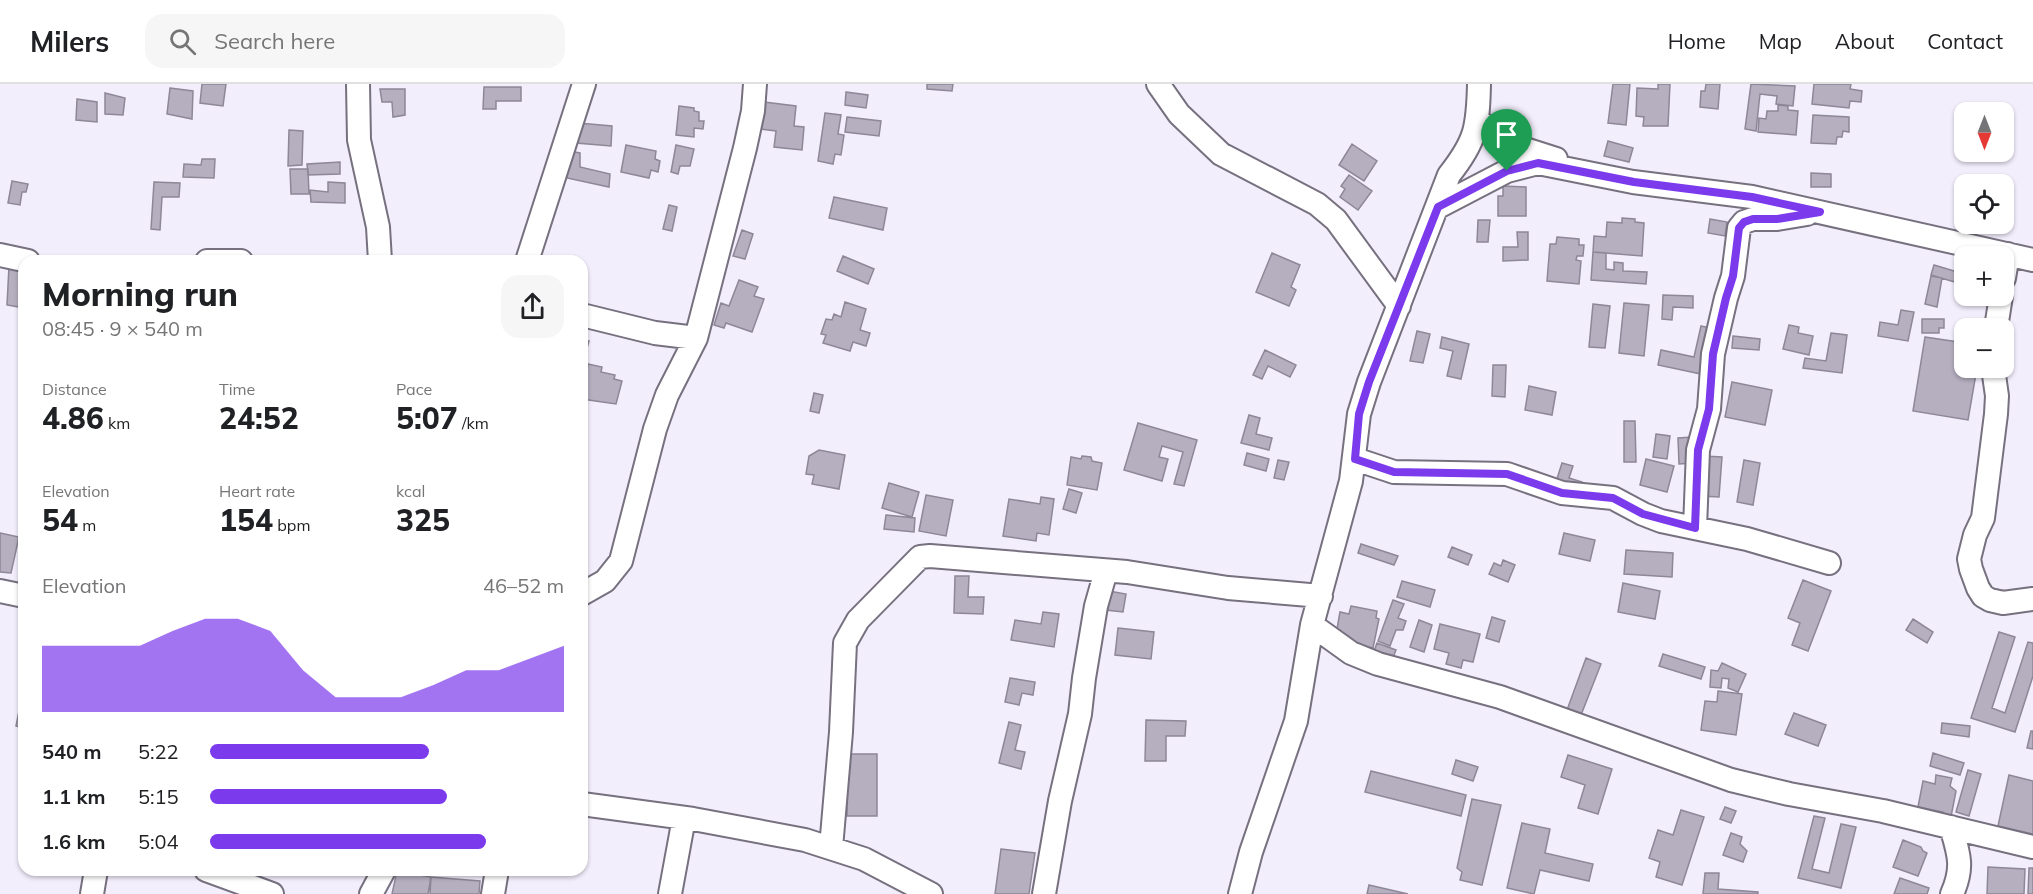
<!DOCTYPE html>
<meta charset="utf-8">
<style>
:root{--surface:#fff;--page:#f6f6f6;--text:#202124;--muted:#757577;--line:#e0e0e0;--accent:#7c3aed}
body{margin:0;font-family:Mulish,sans-serif;background:var(--page);color:var(--text);height:100vh;display:flex;flex-direction:column;font-size:22px;white-space:nowrap}
*{box-sizing:border-box;margin:0}
p{font-size:20px;color:var(--muted)}
.icon{flex:none;width:33px;height:33px;fill:none;stroke:currentColor;stroke-width:2;stroke-linecap:round;stroke-linejoin:round}
.map{position:relative;flex:1;overflow:hidden}
.sheet{position:absolute;left:18px;top:171px;width:570px;height:621px;display:flex;flex-direction:column;background:var(--surface);border-radius:18px;box-shadow:0 2px 4px #0004}
.sheet>*{flex:none}
.needle{width:39px;rotate:180deg}
.buttons{position:absolute;left:1954px;top:18px;display:grid;gap:12px}
.buttons a{display:grid;place-items:center;width:60px;height:60px;border-radius:12px;background:var(--surface);box-shadow:0 2px 4px #0004;font-size:30px}
.pin{position:absolute;display:grid;place-items:center;width:51px;height:51px;color:#fff;margin:-62px -26px;border-radius:50% 50% 50% 0;rotate:-45deg;box-shadow:0 0 6px #0007}
.pin .icon{rotate:45deg}
.round{display:grid;place-items:center;flex:none;width:63px;height:63px;border-radius:18px;background:var(--page)}
.head{display:flex;align-items:center;justify-content:space-between;height:102px;padding:0 24px}
h1{font-size:33px;font-weight:800;line-height:45px}
.metrics{display:grid;grid-template-columns:repeat(3,1fr);gap:9px;height:102px;padding:6px 24px}
.metrics div{display:grid;align-content:center}
.metrics b{font-size:30px;font-weight:800}
.metrics small{font-size:16px;font-weight:400}
.metrics p{font-size:16px}
.chart{height:168px;padding:12px 24px}
.chart p{display:flex;justify-content:space-between}
.chart svg{width:100%;height:108px;margin-top:6px;fill:var(--accent);opacity:.7}
ul{padding:0 24px;list-style:none;font-size:20px}
li{display:grid;grid-template-columns:96px 72px 1fr;align-items:center;height:45px}
li i{height:15px;border-radius:8px;background:var(--accent)}
header{display:flex;align-items:center;gap:36px;box-sizing:border-box;height:84px;padding:0 30px;background:var(--surface);border-bottom:2px solid var(--line)}
header strong{font-size:28px}
nav{display:flex;gap:33px;margin-inline-start:auto;font-size:21px}
.search{width:420px;height:54px;background:var(--page);display:flex;align-items:center;gap:15px;box-sizing:border-box;padding:0 21px;border-radius:18px;color:var(--muted);font-size:22px}
.map>svg:first-child{display:block}
</style>
<header>
<strong>Milers</strong>
<div class="search"><svg class="icon" aria-label="search" viewBox="0 0 24 24"><circle cx="10" cy="10" r="6"/><path d="M15 15l6 6"/></svg>Search here</div>
<nav><a>Home</a><a>Map</a><a>About</a><a>Contact</a></nav>
</header>
<div class="map">
<svg width="2033" height="810" viewBox="0 0 2033 810">
<rect width="100%" height="100%" fill="#f3eefc"/>
<!-- building -->
<path fill="#b5afc0" stroke="#8d8797" stroke-width="1.5" d="M 202,0 L 226,0 L 223,22 L 200,19 Z
M 927,0 L 953,0 L 952,7 L 927,5 Z
M 1613,0 L 1630,0 L 1626,41 L 1608,39 Z
M 1658,0 L 1670,0 L 1668,42 L 1643,42 L 1644,33 L 1636,32 L 1637,4 L 1658,5 Z
M 1706,0 L 1720,0 L 1718,25 L 1700,23 L 1701,7 L 1705,7 Z
M 1751,0 L 1795,2 L 1793,22 L 1776,20 L 1777,12 L 1760,10 L 1756,47 L 1745,45 Z
M 1814,0 L 1851,0 L 1850,5 L 1862,7 L 1861,18 L 1850,17 L 1849,24 L 1812,20 Z
M 484,3 L 521,3 L 521,17 L 496,17 L 496,25 L 483,25 Z
M 170,4 L 193,7 L 192,35 L 167,30 Z
M 380,5 L 405,5 L 405,31 L 393,33 L 392,18 L 382,18 Z
M 846,8 L 868,11 L 866,24 L 845,21 Z
M 105,9 L 125,14 L 123,31 L 105,30 Z
M 77,15 L 97,18 L 97,38 L 76,36 Z
M 764,18 L 796,22 L 794,42 L 804,43 L 802,66 L 774,63 L 776,47 L 761,45 Z
M 1778,21 L 1788,22 L 1788,26 L 1798,27 L 1796,51 L 1758,48 L 1759,34 L 1766,35 L 1767,27 L 1778,27 Z
M 679,22 L 694,24 L 694,27 L 699,28 L 699,37 L 704,37 L 703,45 L 694,44 L 694,53 L 676,51 Z
M 825,29 L 841,31 L 838,50 L 844,51 L 841,71 L 835,70 L 833,80 L 818,77 Z
M 1813,31 L 1849,33 L 1849,48 L 1843,47 L 1842,53 L 1837,53 L 1836,60 L 1811,59 Z
M 847,33 L 881,37 L 879,52 L 845,48 Z
M 578,39 L 612,42 L 611,62 L 576,59 Z
M 289,46 L 303,47 L 302,81 L 288,82 Z
M 1608,57 L 1633,64 L 1629,78 L 1604,72 Z
M 1352,60 L 1377,77 L 1364,97 L 1339,81 Z
M 626,61 L 656,67 L 655,75 L 660,77 L 658,88 L 651,86 L 649,94 L 621,88 Z
M 676,61 L 694,65 L 690,82 L 680,82 L 678,90 L 671,88 Z
M 569,67 L 580,69 L 580,83 L 610,90 L 609,103 L 567,94 Z
M 202,75 L 215,75 L 214,94 L 183,93 L 184,80 L 201,81 Z
M 340,78 L 340,90 L 308,91 L 307,80 Z
M 290,85 L 308,85 L 309,110 L 291,110 Z
M 1811,89 L 1831,90 L 1831,103 L 1811,103 Z
M 1349,91 L 1372,107 L 1358,126 L 1340,113 L 1345,105 L 1341,102 Z
M 12,97 L 28,100 L 26,108 L 22,108 L 20,121 L 8,119 Z
M 154,98 L 180,99 L 179,113 L 162,113 L 160,146 L 151,145 Z
M 328,98 L 345,99 L 345,119 L 311,118 L 310,106 L 328,108 Z
M 1503,102 L 1526,103 L 1526,132 L 1498,132 L 1498,112 L 1503,112 Z
M 834,113 L 887,124 L 883,146 L 829,134 Z
M 669,121 L 677,123 L 672,147 L 663,145 Z
M 1622,134 L 1635,135 L 1635,138 L 1644,139 L 1642,172 L 1593,168 L 1594,152 L 1606,153 L 1607,138 L 1622,139 Z
M 1710,135 L 1727,138 L 1725,152 L 1708,149 Z
M 1478,136 L 1490,136 L 1488,158 L 1477,158 Z
M 742,146 L 753,150 L 745,175 L 733,172 Z
M 1517,148 L 1528,148 L 1528,176 L 1503,177 L 1503,163 L 1518,163 Z
M 1557,153 L 1579,155 L 1579,161 L 1584,161 L 1583,172 L 1577,172 L 1576,176 L 1581,177 L 1579,200 L 1547,197 L 1550,160 L 1556,160 Z
M 1593,168 L 1606,169 L 1606,185 L 1614,186 L 1614,178 L 1623,179 L 1623,187 L 1647,188 L 1646,200 L 1591,196 Z
M 1272,169 L 1300,181 L 1291,203 L 1296,206 L 1289,222 L 1256,208 Z
M 843,172 L 874,185 L 868,200 L 837,187 Z
M 1934,181 L 1961,189 L 1958,199 L 1931,191 Z
M 9,182 L 24,183 L 24,224 L 7,221 Z
M 1931,192 L 1942,194 L 1937,223 L 1925,220 Z
M 739,196 L 758,203 L 754,212 L 764,215 L 752,248 L 726,239 L 724,244 L 714,241 L 721,219 L 729,222 Z
M 1663,211 L 1693,212 L 1693,224 L 1673,223 L 1672,236 L 1662,235 Z
M 845,218 L 866,225 L 860,246 L 870,249 L 866,262 L 853,258 L 850,267 L 823,259 L 826,251 L 821,250 L 826,235 L 832,236 L 834,230 L 841,233 Z
M 1624,219 L 1649,221 L 1644,272 L 1619,269 Z
M 1593,220 L 1610,222 L 1605,264 L 1589,263 Z
M 1901,226 L 1914,228 L 1908,257 L 1878,252 L 1880,238 L 1898,241 Z
M 1922,235 L 1944,235 L 1944,244 L 1939,244 L 1939,249 L 1922,249 Z
M 1789,241 L 1799,243 L 1798,249 L 1813,252 L 1809,271 L 1783,265 Z
M 1701,242 L 1711,244 L 1701,290 L 1658,281 L 1661,266 L 1694,273 Z
M 1417,247 L 1430,250 L 1423,279 L 1410,277 Z
M 1831,249 L 1847,251 L 1842,289 L 1803,284 L 1805,274 L 1826,277 Z
M 1733,252 L 1760,255 L 1759,266 L 1732,264 Z
M 1442,253 L 1469,260 L 1461,295 L 1447,292 L 1453,267 L 1440,264 Z
M 1925,253 L 1965,259 L 1965,284 L 1977,284 L 1968,336 L 1913,327 Z
M 582,255 L 589,257 L 583,278 L 582,278 Z
M 1265,266 L 1296,281 L 1290,293 L 1268,282 L 1262,295 L 1253,291 Z
M 588,280 L 602,283 L 601,288 L 615,291 L 614,295 L 622,297 L 616,320 L 582,315 Z
M 1493,281 L 1506,281 L 1505,313 L 1492,312 Z
M 1732,298 L 1772,306 L 1765,341 L 1725,333 Z
M 1529,302 L 1556,308 L 1552,331 L 1525,326 Z
M 814,309 L 823,311 L 819,329 L 810,327 Z
M 1249,331 L 1260,334 L 1256,350 L 1272,354 L 1269,366 L 1241,359 Z
M 1624,337 L 1635,337 L 1636,378 L 1624,378 Z
M 1138,339 L 1197,356 L 1184,402 L 1174,400 L 1183,368 L 1162,362 L 1159,373 L 1168,375 L 1162,397 L 1124,386 Z
M 1656,350 L 1670,352 L 1667,375 L 1653,373 Z
M 1692,353 L 1693,379 L 1679,380 L 1678,354 Z
M 819,366 L 845,371 L 839,405 L 812,400 L 814,391 L 806,390 L 809,372 Z
M 1247,369 L 1269,375 L 1266,387 L 1244,381 Z
M 1082,372 L 1091,373 L 1092,377 L 1102,379 L 1097,406 L 1067,401 L 1071,373 L 1081,375 Z
M 1703,372 L 1722,373 L 1719,413 L 1700,412 Z
M 1646,375 L 1674,382 L 1667,408 L 1640,401 Z
M 1278,376 L 1289,378 L 1284,396 L 1274,394 Z
M 1744,376 L 1760,379 L 1753,421 L 1737,418 Z
M 1562,379 L 1573,382 L 1569,394 L 1582,398 L 1579,408 L 1555,401 Z
M 889,399 L 919,408 L 912,433 L 882,424 Z
M 1069,405 L 1082,409 L 1076,429 L 1063,425 Z
M 926,411 L 953,416 L 946,452 L 919,447 Z
M 1041,413 L 1054,415 L 1049,451 L 1037,449 L 1036,457 L 1003,452 L 1009,415 L 1040,420 Z
M 886,431 L 915,434 L 914,448 L 884,445 Z
M 0,449 L 19,453 L 11,489 L 0,488 Z
M 1564,449 L 1595,456 L 1590,477 L 1559,470 Z
M 1361,460 L 1398,472 L 1394,481 L 1358,469 Z
M 1452,463 L 1472,471 L 1468,481 L 1448,473 Z
M 1626,466 L 1673,469 L 1672,493 L 1624,490 Z
M 1503,476 L 1515,481 L 1508,498 L 1489,490 L 1494,479 L 1501,482 Z
M 955,492 L 969,492 L 968,513 L 984,513 L 983,530 L 954,529 Z
M 1803,496 L 1831,507 L 1808,567 L 1792,561 L 1800,539 L 1788,534 Z
M 1402,497 L 1435,506 L 1430,523 L 1397,513 Z
M 1623,499 L 1660,507 L 1655,535 L 1618,528 Z
M 1109,507 L 1126,510 L 1123,528 L 1106,526 Z
M 1393,516 L 1404,520 L 1398,534 L 1406,537 L 1403,546 L 1396,546 L 1390,562 L 1378,557 Z
M 1351,522 L 1377,527 L 1376,534 L 1379,535 L 1373,564 L 1335,556 L 1340,528 L 1349,530 Z
M 1043,528 L 1059,530 L 1054,563 L 1011,556 L 1015,536 L 1041,540 Z
M 1492,533 L 1505,537 L 1499,558 L 1486,554 Z
M 1913,535 L 1933,548 L 1927,559 L 1906,546 Z
M 1419,536 L 1432,541 L 1424,568 L 1410,563 Z
M 1440,540 L 1480,550 L 1473,578 L 1463,576 L 1461,584 L 1446,580 L 1449,569 L 1434,565 Z
M 1118,544 L 1154,548 L 1151,575 L 1115,571 Z
M 1999,548 L 2015,553 L 1992,624 L 2005,629 L 2028,558 L 2033,559 L 2033,592 L 2015,648 L 1971,634 Z
M 1377,559 L 1396,566 L 1392,576 L 1373,570 Z
M 1663,570 L 1705,583 L 1701,595 L 1659,582 Z
M 1586,574 L 1601,580 L 1581,631 L 1567,626 Z
M 1722,579 L 1746,590 L 1738,608 L 1728,604 L 1729,595 L 1722,594 L 1721,604 L 1710,603 L 1711,586 L 1718,587 Z
M 1010,594 L 1035,598 L 1033,611 L 1022,609 L 1019,621 L 1005,618 Z
M 1718,607 L 1742,610 L 1736,651 L 1701,646 L 1705,617 L 1717,618 Z
M 21,617 L 24,617 L 24,644 L 16,642 Z
M 1794,629 L 1826,641 L 1818,662 L 1785,650 Z
M 1146,636 L 1186,637 L 1185,652 L 1166,652 L 1166,677 L 1145,677 Z
M 1009,638 L 1021,641 L 1015,666 L 1025,668 L 1021,685 L 999,679 Z
M 1942,639 L 1970,642 L 1969,653 L 1941,649 Z
M 2031,647 L 2033,647 L 2033,665 L 2027,664 Z
M 1933,669 L 1964,679 L 1960,691 L 1930,682 Z
M 847,670 L 877,670 L 877,732 L 847,732 Z
M 1568,671 L 1612,685 L 1598,730 L 1578,724 L 1585,701 L 1561,693 Z
M 1456,676 L 1478,683 L 1473,697 L 1452,690 Z
M 1968,686 L 1981,690 L 1969,732 L 1956,728 Z
M 1371,687 L 1466,711 L 1461,732 L 1365,708 Z
M 1936,691 L 1952,694 L 1950,702 L 1956,707 L 1949,743 L 1940,741 L 1943,728 L 1918,723 L 1923,697 L 1935,700 Z
M 2009,691 L 2033,697 L 2033,750 L 1998,742 Z
M 1472,715 L 1501,721 L 1482,801 L 1460,796 L 1462,788 L 1457,784 Z
M 1725,723 L 1736,727 L 1731,739 L 1720,735 Z
M 1681,726 L 1704,733 L 1682,801 L 1656,793 L 1660,778 L 1649,774 L 1658,746 L 1673,751 Z
M 1814,732 L 1825,734 L 1812,785 L 1829,789 L 1841,740 L 1856,743 L 1841,804 L 1798,794 Z
M 1522,739 L 1550,745 L 1545,769 L 1593,780 L 1589,797 L 1540,786 L 1534,810 L 1507,804 Z
M 1731,749 L 1742,753 L 1740,760 L 1747,767 L 1743,778 L 1723,771 Z
M 1903,756 L 1921,763 L 1923,767 L 1927,769 L 1918,792 L 1893,783 Z
M 1001,765 L 1035,769 L 1029,810 L 995,810 Z
M 1988,783 L 2025,785 L 2024,810 L 1987,810 Z
M 2029,784 L 2033,784 L 2033,810 L 2028,810 Z
M 397,787 L 431,793 L 428,810 L 392,810 Z
M 1705,789 L 1719,789 L 1718,805 L 1758,808 L 1758,810 L 1703,810 Z
M 431,793 L 480,797 L 479,810 L 430,810 Z
M 1900,794 L 1929,804 L 1927,810 L 1894,810 Z
M 1369,801 L 1408,810 L 1367,810 Z"/>
<g fill="none" stroke-linecap="round" stroke-linejoin="round">
<defs>
<path id="minor" d="M 358,0 L 359,56 L 378,143 L 380,177
M 1158,0 L 1179,30 L 1221,70 L 1317,120 L 1336,136 L 1399,222
M 1478,36 L 1506,59 L 1556,75
M 1438,123 L 1507,87 L 1538,79 L 1633,98 L 1752,113 L 2033,176
M 0,171 L 28,177
M 207,177 L 241,177
M 527,177 L 584,0
M 2004,194 L 2008,170
M 582,231 L 655,249 L 696,254
M 1996,244 L 2001,212
M 1993,284 L 1997,312 L 1996,330 L 1983,434 L 1975,451 L 1969,475 L 1971,485 L 1978,504 L 1983,512 L 1990,516 L 2003,519 L 2033,515
M 1355,375 L 1394,388 L 1507,390 L 1562,409 L 1613,414 L 1643,430 L 1661,437 L 1747,455 L 1829,479
M 1695,444 L 1698,366 L 1709,325 L 1713,270 L 1726,214 L 1733,192 L 1739,144 L 1744,138 L 1753,135 L 1777,135 L 1807,130
M 0,507 L 24,512
M 582,510 L 605,497 L 621,477 L 655,345 L 667,311 L 696,254 L 745,64 L 753,27 L 755,0
M 1312,541 L 1351,569 L 1378,580 L 1500,613 L 1731,696 L 1789,710 L 1883,727 L 2033,763
M 582,720 L 693,735 L 805,756 L 864,775 L 931,810
M 1951,743 C 1959,770 1964,783 1952,810
M 831,764 L 841,648 L 845,559 L 858,536 L 920,473 L 930,472 L 1127,488 L 1228,504 L 1321,512
M 206,786 L 272,810
M 92,810 L 96,786
M 371,810 L 384,786
M 493,810 L 497,786
M 670,810 L 684,734
M 1044,810 L 1060,717 L 1080,630 L 1084,594 L 1096,522 L 1106,487
M 1240,810 L 1251,768 L 1296,637 L 1312,541 L 1351,397 L 1359,330 L 1369,298 L 1449,91 C 1476,57 1478,43 1479,0"/>
</defs>
<!-- minor casing -->
<use href="#minor" stroke="#76707f" stroke-width="26"/>
<!-- minor -->
<use href="#minor" stroke="#fff" stroke-width="22"/>
</g>
<g fill="none" stroke-linecap="round" stroke-linejoin="round">
<defs>
<path id="route" d="M 1538,79 L 1634,98 L 1752,113 L 1820,128 L 1777,135 L 1753,135 L 1744,138 L 1739,144 L 1733,192 L 1726,214 L 1713,270 L 1709,325 L 1698,366 L 1695,444 L 1643,430 L 1613,414 L 1562,409 L 1507,390 L 1394,388 L 1355,375 L 1359,330 L 1369,298 L 1438,123 L 1507,87 Z"/>
</defs>
<!-- route casing -->
<use href="#route" stroke="#fff" stroke-width="12"/>
<!-- route -->
<use href="#route" stroke="#7c3aed" stroke-width="8"/>
</g>
</svg>
<div class="buttons">
<a><svg class="needle" viewBox="-14 -14 28 28"><path d="M0-13l5 13h-10z" fill="#e53935"/><path d="M0 13l5-13h-10z" fill="#757577"/></svg></a>
<a><svg class="icon" aria-label="locate" viewBox="0 0 24 24"><circle cx="12" cy="12" r="6"/><path d="M12 2v4M12 18v4M2 12h4M18 12h4"/></svg></a>
<a>+</a>
<a>−</a>
</div>
<div class="pin" style="left:1507px;top:87px;background:#1e9e55"><svg class="icon" aria-label="arrive" viewBox="0 0 24 24"><path d="M6 21V4h12l-3 4 3 4H6"/></svg></div>
<section class="sheet">
<div class="head"><div><h1>Morning run</h1><p>08:45 · 9 × 540 m</p></div><a class="round"><svg class="icon" aria-label="share" viewBox="0 0 24 24"><path d="M12 15V3M7 8l5-5 5 5M5 13v7h14v-7"/></svg></a></div>
<div class="metrics">
<div><p>Distance</p><b>4.86<small> km</small></b></div>
<div><p>Time</p><b>24:52</b></div>
<div><p>Pace</p><b>5:07<small> /km</small></b></div>
</div>
<div class="metrics">
<div><p>Elevation</p><b>54<small> m</small></b></div>
<div><p>Heart rate</p><b>154<small> bpm</small></b></div>
<div><p>kcal</p><b>325</b></div>
</div>
<div class="chart"><p><span>Elevation</span>46–52 m</p>
<svg viewBox="0 0 160 44" preserveAspectRatio="none"><path d="M0 44V17L10 17L20 17L30 17L40 11L50 6L60 6L70 11L80 27L90 38L100 38L110 38L120 33L130 27L140 27L150 22L160 17V44z"/></svg>
</div>
<ul>
<li><b>540 m</b>5:22<i style="width:62%"></i></li>
<li><b>1.1 km</b>5:15<i style="width:67%"></i></li>
<li><b>1.6 km</b>5:04<i style="width:78%"></i></li>
</ul>
</section>
</div>
